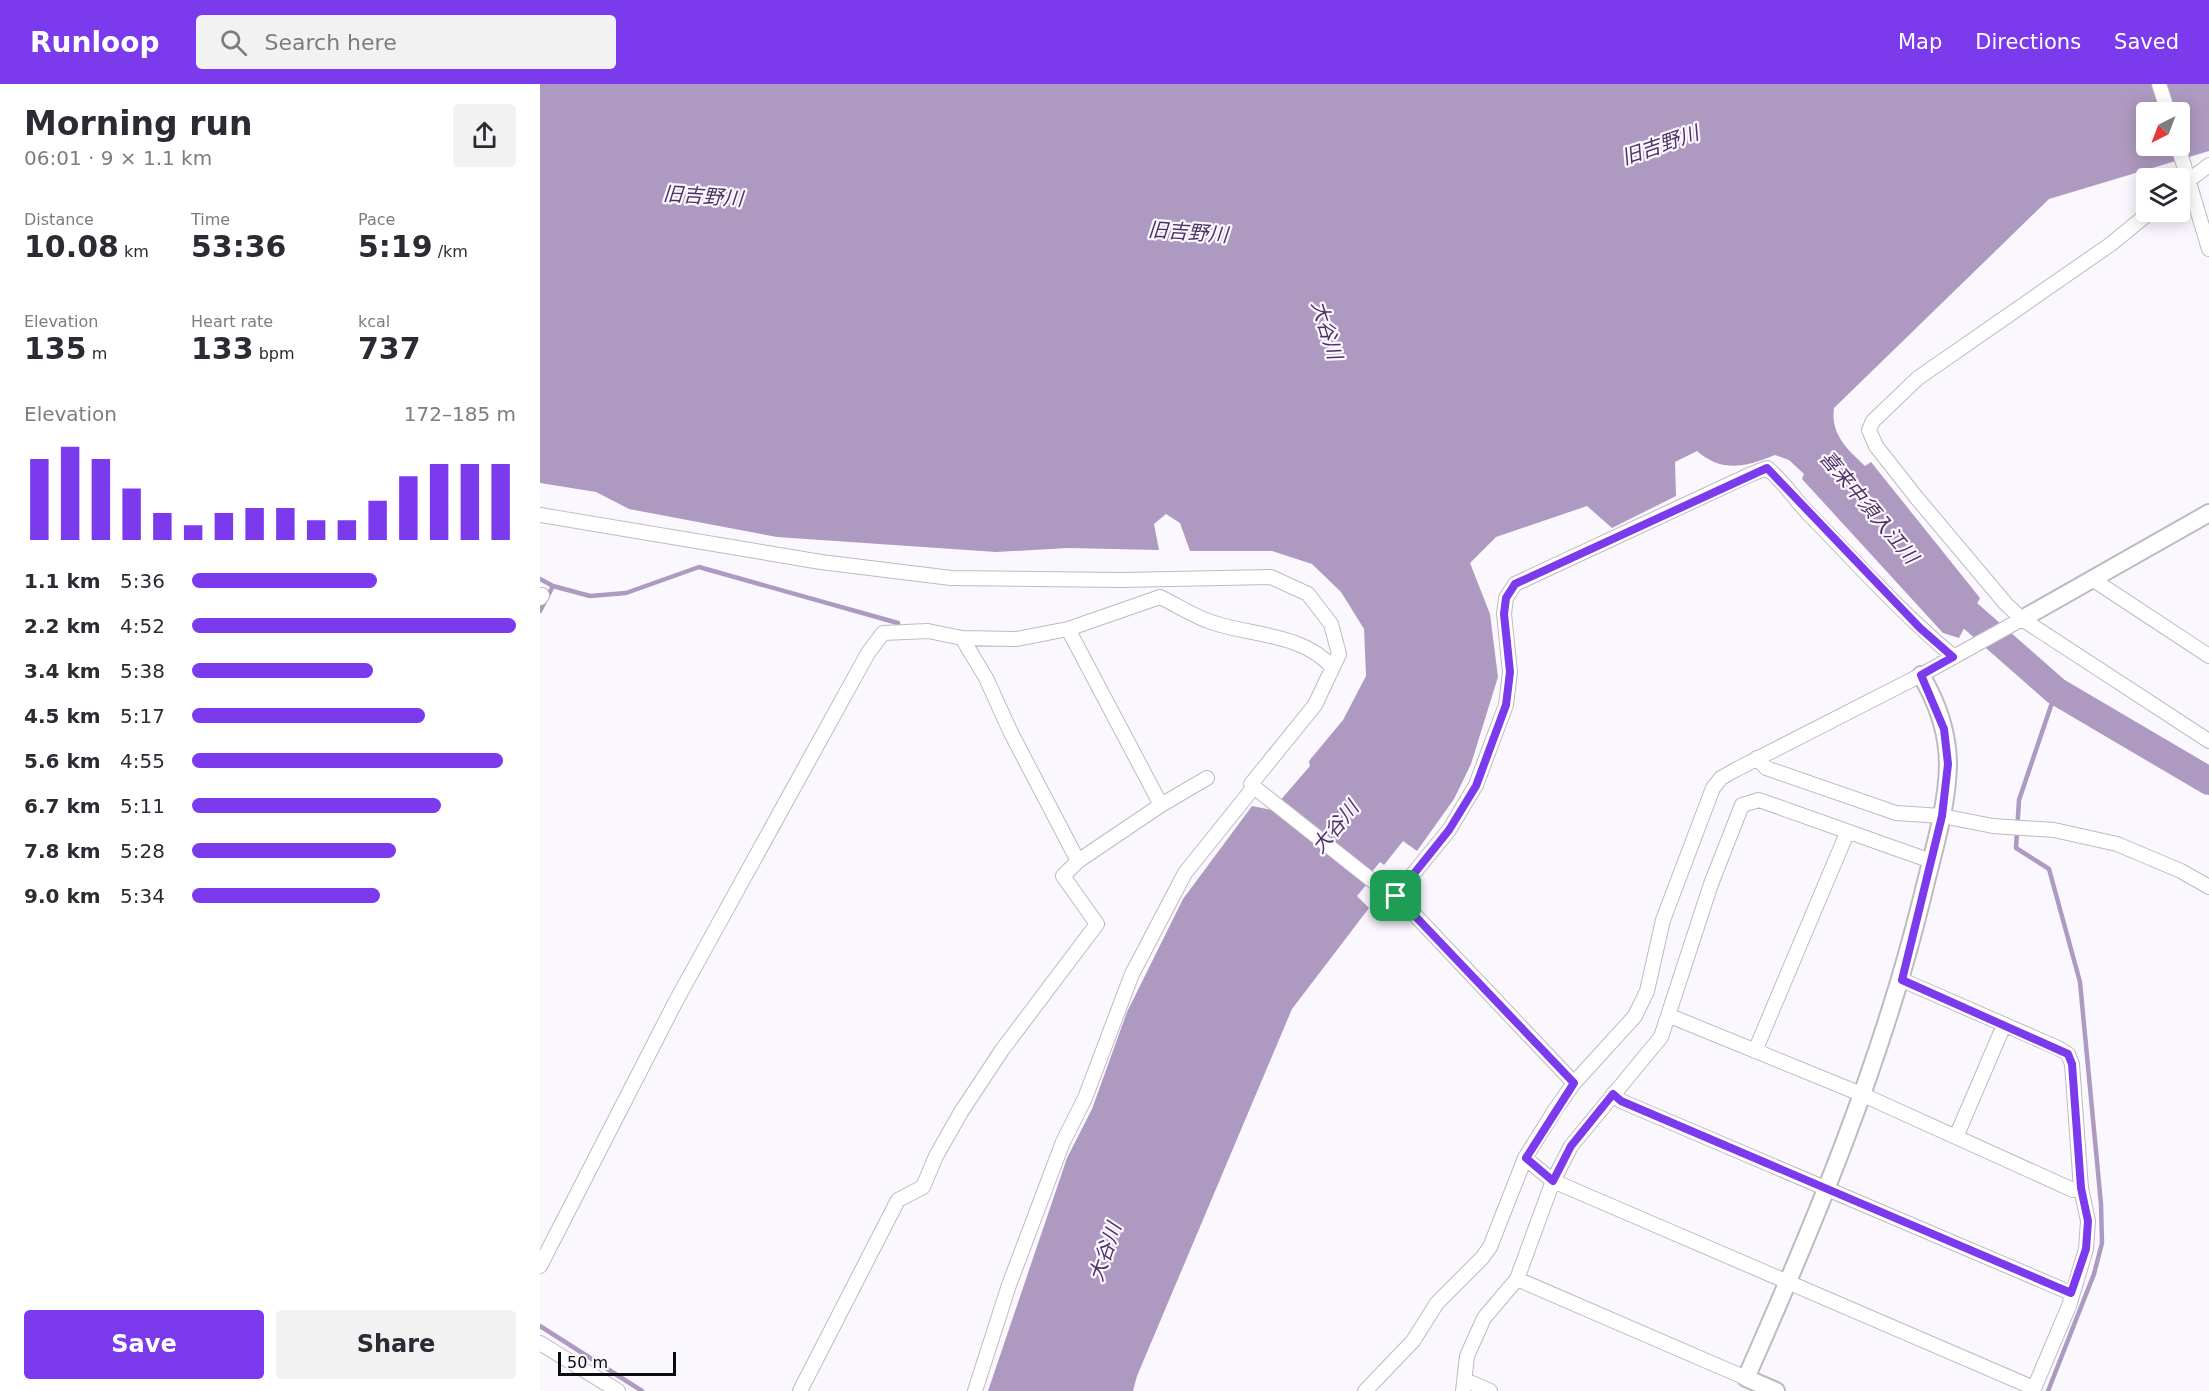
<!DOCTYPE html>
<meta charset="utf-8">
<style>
:root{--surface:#fff;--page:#f2f2f3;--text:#2b2b33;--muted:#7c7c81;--accent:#7c3aed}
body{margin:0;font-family:"DejaVu Sans","Noto Sans JP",sans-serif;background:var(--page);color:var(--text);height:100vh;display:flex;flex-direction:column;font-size:22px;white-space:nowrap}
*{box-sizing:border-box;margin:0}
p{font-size:20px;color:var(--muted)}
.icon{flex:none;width:33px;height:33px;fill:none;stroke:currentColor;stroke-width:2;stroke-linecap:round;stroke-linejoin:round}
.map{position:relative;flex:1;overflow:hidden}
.drawer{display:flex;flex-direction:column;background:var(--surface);width:540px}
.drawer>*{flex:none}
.needle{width:39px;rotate:222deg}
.buttons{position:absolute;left:1596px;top:18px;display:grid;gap:12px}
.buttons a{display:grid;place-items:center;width:54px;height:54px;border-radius:6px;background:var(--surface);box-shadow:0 3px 15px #0003;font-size:30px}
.scale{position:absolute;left:18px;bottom:15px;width:118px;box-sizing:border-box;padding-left:6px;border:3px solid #0c0b0d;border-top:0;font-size:16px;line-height:21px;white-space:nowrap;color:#0c0b0d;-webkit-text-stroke:4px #fbf7ff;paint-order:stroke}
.pin{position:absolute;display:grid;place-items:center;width:51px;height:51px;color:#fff;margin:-26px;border-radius:12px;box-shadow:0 3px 9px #0006}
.round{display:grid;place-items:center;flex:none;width:63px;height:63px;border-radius:6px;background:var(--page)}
.head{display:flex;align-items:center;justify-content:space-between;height:102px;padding:0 24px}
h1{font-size:33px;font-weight:700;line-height:45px}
.metrics{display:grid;grid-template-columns:repeat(3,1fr);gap:9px;height:102px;padding:6px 24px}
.metrics div{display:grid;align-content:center}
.metrics b{font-size:30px;font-weight:700}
.metrics small{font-size:16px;font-weight:400}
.metrics p{font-size:16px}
.chart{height:168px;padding:12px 24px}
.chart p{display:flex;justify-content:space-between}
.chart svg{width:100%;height:108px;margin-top:6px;stroke:var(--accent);stroke-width:6}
.primary-button{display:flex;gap:12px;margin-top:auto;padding:12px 24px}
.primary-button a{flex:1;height:69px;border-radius:6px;background:var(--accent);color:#fff;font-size:24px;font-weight:700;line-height:69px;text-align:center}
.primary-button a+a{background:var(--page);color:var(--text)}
ul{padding:0 24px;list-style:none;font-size:20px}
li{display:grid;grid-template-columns:96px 72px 1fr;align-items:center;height:45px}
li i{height:15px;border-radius:8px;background:var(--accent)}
header{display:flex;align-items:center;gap:36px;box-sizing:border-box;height:84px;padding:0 30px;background:var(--accent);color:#fff}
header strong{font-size:28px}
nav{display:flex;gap:33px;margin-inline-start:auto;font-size:21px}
.search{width:420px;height:54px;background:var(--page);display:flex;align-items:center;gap:15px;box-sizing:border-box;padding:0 21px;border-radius:6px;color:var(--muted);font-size:22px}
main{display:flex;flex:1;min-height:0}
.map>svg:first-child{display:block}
</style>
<header>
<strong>Runloop</strong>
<div class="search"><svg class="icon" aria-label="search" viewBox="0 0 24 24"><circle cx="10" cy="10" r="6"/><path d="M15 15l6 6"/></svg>Search here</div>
<nav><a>Map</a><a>Directions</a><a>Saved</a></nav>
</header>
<main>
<section class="drawer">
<div class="head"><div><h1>Morning run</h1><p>06:01 · 9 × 1.1 km</p></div><a class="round"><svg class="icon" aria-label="share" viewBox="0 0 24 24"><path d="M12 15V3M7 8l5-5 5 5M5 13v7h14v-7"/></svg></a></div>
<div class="metrics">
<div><p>Distance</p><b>10.08<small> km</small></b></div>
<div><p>Time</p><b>53:36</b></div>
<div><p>Pace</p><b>5:19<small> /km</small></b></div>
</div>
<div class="metrics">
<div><p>Elevation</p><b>135<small> m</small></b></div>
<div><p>Heart rate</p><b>133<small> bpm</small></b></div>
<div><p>kcal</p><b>737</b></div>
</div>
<div class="chart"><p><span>Elevation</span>172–185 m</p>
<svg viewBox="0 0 160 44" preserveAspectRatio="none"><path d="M5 44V11M15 44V6M25 44V11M35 44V23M45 44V33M55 44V38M65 44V33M75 44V31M85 44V31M95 44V36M105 44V36M115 44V28M125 44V18M135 44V13M145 44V13M155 44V13"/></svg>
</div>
<ul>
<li><b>1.1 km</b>5:36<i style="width:57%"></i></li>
<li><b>2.2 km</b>4:52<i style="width:100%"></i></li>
<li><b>3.4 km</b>5:38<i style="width:56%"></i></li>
<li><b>4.5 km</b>5:17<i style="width:72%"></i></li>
<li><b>5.6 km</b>4:55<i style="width:96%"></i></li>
<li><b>6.7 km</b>5:11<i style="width:77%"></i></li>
<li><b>7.8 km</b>5:28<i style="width:63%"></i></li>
<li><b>9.0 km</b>5:34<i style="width:58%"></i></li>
</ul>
<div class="primary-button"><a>Save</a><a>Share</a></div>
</section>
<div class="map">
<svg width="1669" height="1307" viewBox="0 0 1669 1307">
<rect width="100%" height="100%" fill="#fbf7ff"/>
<!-- water -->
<path fill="#ae9ac0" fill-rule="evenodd" d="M 0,0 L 1669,0 L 1669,67 L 1509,115 L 1294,324 C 1290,350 1308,366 1325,382 L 1331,378 L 1440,514 L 1419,554 L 1403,549 L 1262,395 L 1264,390 L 1249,376 L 1235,371 C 1206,383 1182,389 1157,367 L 1135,378 L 1136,412 L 1072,444 L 1047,422 L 956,453 L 930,479 L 950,530 L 958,593 L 931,680 L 914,715 L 877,767 L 863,757 L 844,781 L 840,778 L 824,797 L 827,800 L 817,812 L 829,824 L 752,925 L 597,1292 L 593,1307 L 448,1307 L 527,1074 L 552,1025 L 587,928 L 643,815 L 712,722 L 732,726 L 770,682 L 769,677 L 803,636 L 826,592 L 824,545 L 801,508 L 772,480 L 732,467 L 650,467 L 640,439 L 626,430 L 614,440 L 619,466 L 528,464 L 456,468 L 237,453 L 89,425 L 56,408 L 0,399 ZM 1606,28 L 1640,28 L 1640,62 L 1606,62 Z"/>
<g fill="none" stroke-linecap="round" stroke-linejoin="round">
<!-- stream -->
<path stroke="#ae9ac0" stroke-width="4.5" d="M 0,495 L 13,502 L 50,512 L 86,509 L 159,483 L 358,539
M 0,527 L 13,502
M 0,1242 L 102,1307
M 1508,1307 L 1554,1190 L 1562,1159 L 1561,1120 L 1540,898 L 1509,785 L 1476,764 L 1479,716 L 1516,607"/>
<!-- river -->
<path stroke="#ae9ac0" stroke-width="28" d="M 1401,506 L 1516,607 L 1669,697"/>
<defs>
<path id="minor" d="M 1619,0 L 1628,28
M 1638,62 L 1669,165
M 1640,103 L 1669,81
M 1610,128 L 1571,160 L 1378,294 L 1333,337 L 1329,346 L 1336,362 L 1376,413 L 1466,520 L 1482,535 L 1669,657
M 0,431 L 281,478 L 411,494 L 581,496 L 731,493 L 768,510 L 791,540 L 799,570 L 775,621 L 711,700 L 714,703 L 645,789 L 592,890 L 545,1014 L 523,1058 L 469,1201 L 435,1307
M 1552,495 L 1669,572
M 0,514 L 2,511
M 528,545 L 621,721 L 667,694
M 422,554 L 446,594 L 471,649 L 538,777 L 621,721
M 1217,674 L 1226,684 L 1356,729 L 1402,732 L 1453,742 L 1514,746 L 1577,760 L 1641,787 L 1669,803
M 714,703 L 834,798 L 856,811 L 1034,999
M 856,811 L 909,746 L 936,701 L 966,621 L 970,588 L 964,530 L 966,514 L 975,500 L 1209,391 L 1227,384 C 1243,397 1253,413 1267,428 C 1315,477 1361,529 1414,573
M 1362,896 L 1518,964 L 1528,970 L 1532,980 L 1541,1104 L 1548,1137 L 1546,1165 L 1529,1222 L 1493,1307
M 1130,932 L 1321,1010 L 1533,1106 L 1541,1104
M 1215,967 L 1307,749
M 1073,1010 L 1081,1017 L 1531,1209
M 1416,1053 L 1464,941
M 985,1074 L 1013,1097 L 1494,1304
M 0,1182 L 136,917 L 328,569 L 343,549 L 388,547 L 422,554 L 477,555 L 528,545 L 620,513 C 637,521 653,532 671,538 C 711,552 762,549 792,583
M 977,1195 L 1206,1294
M 0,1259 L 78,1307
M 925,1296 L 950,1307
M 260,1307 L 358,1116 L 383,1103 L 396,1072 L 421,1028 L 462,966 L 557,840 L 523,792 L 538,777
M 825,1307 L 873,1257 L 897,1219 L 942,1174 L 950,1163 L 985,1074 L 1015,1026 L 1034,999 L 1095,932 L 1107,907 L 1123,836 L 1173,704 L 1181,694 L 1197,685 L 1381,591 L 1482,535
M 923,1307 L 927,1272 L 944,1234 L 977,1195 L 1013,1097 L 1031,1062 L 1121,953 L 1171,800 L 1202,721 L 1219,716 L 1391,777"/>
<path id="tertiary" d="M 1482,535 L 1669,429
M 1236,1307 L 1206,1294 C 1275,1138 1341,980 1382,814 C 1392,771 1407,726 1408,681 C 1408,650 1397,618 1381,591"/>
</defs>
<!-- minor casing -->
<use href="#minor" stroke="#bebac2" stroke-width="16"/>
<!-- tertiary casing -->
<use href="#tertiary" stroke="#bebac2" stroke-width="20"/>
<!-- minor -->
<use href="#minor" stroke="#fff" stroke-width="14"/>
<!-- tertiary -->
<use href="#tertiary" stroke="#fff" stroke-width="16"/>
</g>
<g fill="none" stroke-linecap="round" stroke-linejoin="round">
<defs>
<path id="route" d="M 1227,384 L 1380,544 L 1413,573 L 1381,591 L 1404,645 L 1408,680 L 1402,732 L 1362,896 L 1528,970 L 1532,980 L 1541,1104 L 1548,1137 L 1546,1165 L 1531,1209 L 1081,1017 L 1073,1010 L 1031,1062 L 1013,1097 L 986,1074 L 1034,999 L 856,812 L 909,746 L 936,702 L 966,621 L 970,588 L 964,530 L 966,514 L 975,500 Z"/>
</defs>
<!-- route casing -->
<use href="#route" stroke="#fff" stroke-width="12"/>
<!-- route -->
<use href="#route" stroke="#7c3aed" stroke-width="8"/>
</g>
<g text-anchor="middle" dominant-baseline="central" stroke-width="4.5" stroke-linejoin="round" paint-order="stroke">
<!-- water labels -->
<g font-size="20" font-style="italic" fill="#4f3264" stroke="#fbf7ff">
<text transform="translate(1120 61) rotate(-19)">旧吉野川</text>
<text transform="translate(163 112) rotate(4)">旧吉野川</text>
<text transform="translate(648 148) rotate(4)">旧吉野川</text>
<text transform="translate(787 246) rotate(73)">大谷川</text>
<text transform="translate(1329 423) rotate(50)">喜来中須入江川</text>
<text transform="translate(795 743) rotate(-50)">大谷川</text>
<text transform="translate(565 1168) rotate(-71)">大谷川</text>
</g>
</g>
</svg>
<div class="buttons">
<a><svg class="needle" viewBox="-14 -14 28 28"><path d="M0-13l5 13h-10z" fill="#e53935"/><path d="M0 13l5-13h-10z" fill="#7c7c81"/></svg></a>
<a><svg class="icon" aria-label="layers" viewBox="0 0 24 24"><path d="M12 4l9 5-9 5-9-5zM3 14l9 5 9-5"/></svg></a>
</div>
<div class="scale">50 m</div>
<div class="pin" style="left:856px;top:812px;background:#1e9e55"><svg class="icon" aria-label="arrive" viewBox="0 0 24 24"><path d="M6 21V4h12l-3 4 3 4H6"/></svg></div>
</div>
</main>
